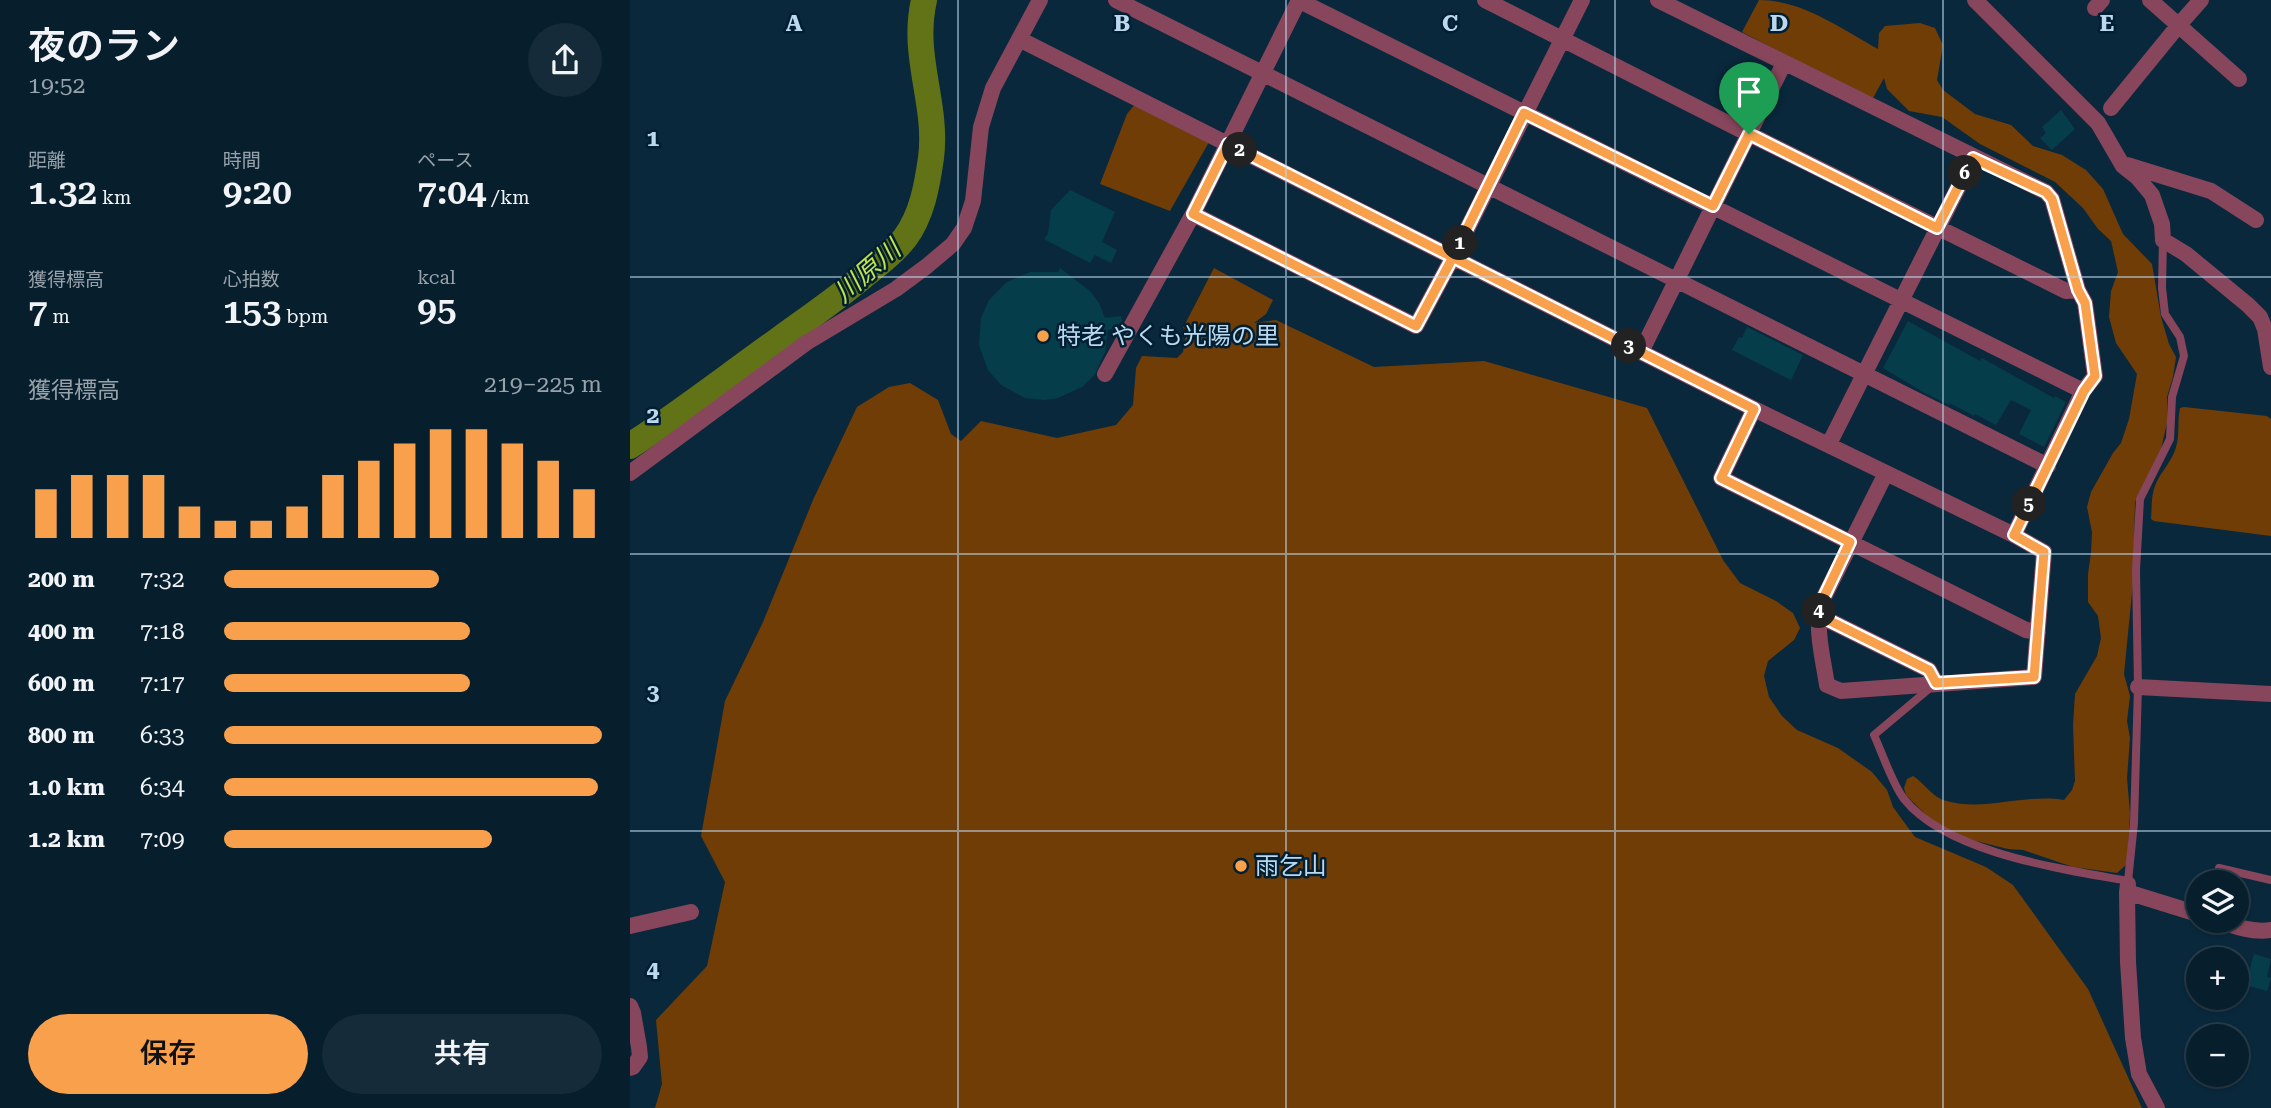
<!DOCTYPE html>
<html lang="ja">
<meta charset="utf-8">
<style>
:root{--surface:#071e2d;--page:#152b39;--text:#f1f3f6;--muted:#98a2aa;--line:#283c49;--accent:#f9a04d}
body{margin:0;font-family:"Roboto Serif","Noto Sans JP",serif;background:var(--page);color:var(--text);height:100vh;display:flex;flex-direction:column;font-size:26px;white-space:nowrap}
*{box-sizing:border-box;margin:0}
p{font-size:23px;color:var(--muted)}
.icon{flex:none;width:38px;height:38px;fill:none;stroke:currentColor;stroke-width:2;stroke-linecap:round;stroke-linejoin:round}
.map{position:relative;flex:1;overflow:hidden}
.drawer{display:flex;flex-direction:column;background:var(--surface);width:630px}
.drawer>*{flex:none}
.controls{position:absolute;left:1556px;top:870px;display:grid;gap:14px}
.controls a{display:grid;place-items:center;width:63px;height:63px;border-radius:50%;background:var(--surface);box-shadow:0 2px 5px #0004,0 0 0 2px var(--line);font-size:35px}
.pin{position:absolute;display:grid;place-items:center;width:60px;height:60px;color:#fff;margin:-72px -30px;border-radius:50% 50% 50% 0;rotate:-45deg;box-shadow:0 0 7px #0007}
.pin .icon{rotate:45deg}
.km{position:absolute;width:35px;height:35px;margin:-18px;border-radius:50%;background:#222;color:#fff;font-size:19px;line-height:35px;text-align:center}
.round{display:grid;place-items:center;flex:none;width:74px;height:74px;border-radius:37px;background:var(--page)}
.overview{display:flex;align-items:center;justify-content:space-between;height:119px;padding:0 28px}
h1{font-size:38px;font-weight:600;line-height:52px}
.metrics{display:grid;grid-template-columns:repeat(3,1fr);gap:10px;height:119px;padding:7px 28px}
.metrics div{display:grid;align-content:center}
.metrics b{font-size:35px;font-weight:600}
.metrics small{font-size:19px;font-weight:400}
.metrics p{font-size:19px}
.chart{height:196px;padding:14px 28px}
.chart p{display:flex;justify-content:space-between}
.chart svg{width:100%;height:126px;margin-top:7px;stroke:var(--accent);stroke-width:6}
.cta{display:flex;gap:14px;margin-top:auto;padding:14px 28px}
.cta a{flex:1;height:80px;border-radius:42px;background:var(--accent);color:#111;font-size:28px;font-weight:600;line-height:80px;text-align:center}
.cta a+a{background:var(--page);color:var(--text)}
ul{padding:0 28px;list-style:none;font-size:23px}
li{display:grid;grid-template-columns:112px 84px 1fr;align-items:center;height:52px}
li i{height:18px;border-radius:9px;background:var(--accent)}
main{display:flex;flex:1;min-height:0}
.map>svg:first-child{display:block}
</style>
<main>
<section class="drawer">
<div class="overview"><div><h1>夜のラン</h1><p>19:52</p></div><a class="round"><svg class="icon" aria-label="share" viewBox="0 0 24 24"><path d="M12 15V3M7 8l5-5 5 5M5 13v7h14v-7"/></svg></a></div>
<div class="metrics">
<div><p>距離</p><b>1.32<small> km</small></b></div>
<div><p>時間</p><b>9:20</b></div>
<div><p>ペース</p><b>7:04<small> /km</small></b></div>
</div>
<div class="metrics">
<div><p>獲得標高</p><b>7<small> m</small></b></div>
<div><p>心拍数</p><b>153<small> bpm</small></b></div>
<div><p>kcal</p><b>95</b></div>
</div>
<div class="chart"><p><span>獲得標高</span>219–225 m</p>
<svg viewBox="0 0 160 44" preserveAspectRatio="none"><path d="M5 44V27M15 44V22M25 44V22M35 44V22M45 44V33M55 44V38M65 44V38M75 44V33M85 44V22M95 44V17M105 44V11M115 44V6M125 44V6M135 44V11M145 44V17M155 44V27"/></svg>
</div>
<ul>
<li><b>200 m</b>7:32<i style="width:57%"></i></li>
<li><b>400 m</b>7:18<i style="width:65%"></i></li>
<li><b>600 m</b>7:17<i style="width:65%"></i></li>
<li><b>800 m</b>6:33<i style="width:100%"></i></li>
<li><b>1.0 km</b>6:34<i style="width:99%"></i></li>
<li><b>1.2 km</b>7:09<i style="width:71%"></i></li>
</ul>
<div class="cta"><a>保存</a><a>共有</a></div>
</section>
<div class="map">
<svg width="1641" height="1108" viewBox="0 0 1641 1108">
<rect width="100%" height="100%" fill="#09283c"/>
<!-- green -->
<path fill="#703d06" d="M 1129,0 C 1173,0 1211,29 1248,49 L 1249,33 L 1255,26 L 1290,23 L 1305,28 L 1313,45 L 1307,80 L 1313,90 L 1345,114 L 1381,125 L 1403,146 L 1432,155 L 1456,170 L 1473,189 L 1493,234 L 1522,264 L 1531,317 L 1539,344 L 1546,357 L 1543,377 L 1537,397 L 1537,423 L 1531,449 L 1505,502 L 1503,583 L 1494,674 L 1500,696 L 1497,721 L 1500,738 L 1497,778 L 1500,813 L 1498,851 L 1496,865 L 1487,873 L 1443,867 L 1393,850 L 1378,849 L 1326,836 L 1298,817 L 1276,795 L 1274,788 L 1277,779 L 1283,776 C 1293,782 1302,796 1313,800 C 1353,813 1394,793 1434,800 L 1442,790 L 1445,781 L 1443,725 L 1445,694 L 1467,656 L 1471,638 L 1468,616 L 1458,602 L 1458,574 L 1461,553 L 1462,532 L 1457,507 L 1461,492 L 1483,453 L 1491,443 L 1499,419 L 1507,374 L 1486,343 L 1479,317 L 1481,291 L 1488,272 L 1481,241 L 1468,229 L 1453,208 L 1425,182 L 1350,144 L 1312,117 L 1279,111 L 1257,89 L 1254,78 L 1242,100 L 1112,32 Z
M 506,103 L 579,142 L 540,211 L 470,184 L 497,114 Z
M 584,268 L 643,300 L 636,314 L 624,323 L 646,320 L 744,367 L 854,361 L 1017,408 L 1093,560 L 1110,583 L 1146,601 L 1163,613 L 1170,628 L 1164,640 L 1138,661 L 1134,676 L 1139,697 L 1152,716 L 1167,730 L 1208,748 L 1242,772 L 1257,790 L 1263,807 L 1285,837 L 1356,867 L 1383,885 L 1458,989 L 1512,1108 L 25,1108 L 32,1084 L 26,1020 L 77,966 L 95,882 L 71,836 L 95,701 L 133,622 L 183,500 L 227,407 L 259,387 L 280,383 L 308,400 L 321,434 L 331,441 L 351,421 L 427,438 L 486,425 L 503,405 L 506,368 L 512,356 L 547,358 L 553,352 L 556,335 L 562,333 L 553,328 Z
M 1554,407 L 1637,416 L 1641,419 L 1641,536 L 1524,521 L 1521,519 C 1522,508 1521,496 1525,486 C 1530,472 1542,462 1546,447 C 1550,434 1547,421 1550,408 Z"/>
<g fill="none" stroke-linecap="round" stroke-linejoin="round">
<!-- river -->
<path stroke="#617316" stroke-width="26" d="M 0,446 C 50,413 98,376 147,341 C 177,319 208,298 236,274 C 250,263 264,252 275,238 C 292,215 297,186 301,158 C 308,103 281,57 294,0"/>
</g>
<!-- building -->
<path fill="#063d4b" d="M 1431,110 L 1445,129 L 1422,150 L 1410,138 L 1416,133 L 1412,127 Z
M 440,190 L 485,212 L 472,242 L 487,250 L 481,263 L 465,255 L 460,263 L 414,239 L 418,234 L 421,210 Z
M 430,268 L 460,291 L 469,303 L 475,318 L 491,316 L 492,321 L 489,327 L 478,330 L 475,352 L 465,374 L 452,387 L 428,398 L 415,400 L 395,398 L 371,385 L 358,370 L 349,345 L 351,318 L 359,300 L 377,282 L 400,272 L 428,272 Z
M 1278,321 L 1350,361 L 1352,358 L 1424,398 L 1425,396 L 1436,402 L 1414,447 L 1389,434 L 1401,410 L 1381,400 L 1366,425 L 1345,414 L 1344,416 L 1320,403 L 1319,405 L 1293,392 L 1253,368 Z
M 1117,327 L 1173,355 L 1161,380 L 1102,350 L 1109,337 L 1112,338 Z
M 1624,954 L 1641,959 L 1637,977 L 1641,978 L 1637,991 L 1615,985 Z"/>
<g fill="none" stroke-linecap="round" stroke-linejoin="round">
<!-- service -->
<path stroke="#87465b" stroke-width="8" d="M 1300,688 L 1244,735 C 1252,753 1263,785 1274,799 C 1317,853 1432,869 1498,881 L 1504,823 L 1508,687 L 1506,570 L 1510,499 L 1540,439 L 1542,397 L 1554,356 L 1550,337 L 1535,314 L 1532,288 L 1533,240
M 1589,868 L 1641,880"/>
<!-- minor -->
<path stroke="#87465b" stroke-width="16" d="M 486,0 L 1418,466
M 668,0 L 1453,391
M 855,0 L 1119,134 L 1436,291 L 1448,290
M 1028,0 L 1416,192 L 1422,199 L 1448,290 L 1455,303 L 1465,376 L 1453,391 L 1384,535
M 1345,0 L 1468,123 L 1493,166 L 1507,177 L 1522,195 L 1532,224 L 1533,240 L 1556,254 L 1618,305 L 1630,317 L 1635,329 L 1641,367
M 1520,0 L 1609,79
M 1465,8 L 1472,0
M 389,39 L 1124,409 L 1384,535 L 1414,552 L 1404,677 L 1211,691 L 1197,685 C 1193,658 1185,630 1191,603 L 1256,473
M 1481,108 L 1548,26 L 1571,0
M 1497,165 L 1581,191 L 1626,220
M 563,214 L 786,326 L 823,257 L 952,0
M 1011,352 L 1154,63
M 475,374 L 563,214 L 669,0
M 1124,409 L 1091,478 L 1396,630 L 1408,632
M 1199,444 L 1343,158
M 0,473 L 176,343 L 266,289 L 297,266 L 323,244 L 334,228 L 343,201 L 351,127 L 363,88 L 410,0
M 1188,615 L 1299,670 L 1306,683
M 1508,687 L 1641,694
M 1498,884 L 1497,892 L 1568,914
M 1497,892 L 1498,962 L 1503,1038 L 1509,1074 L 1527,1108
M 1587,920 C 1603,926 1623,933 1641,930
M 0,926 L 61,912
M 0,1006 L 3,1013 L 9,1047 L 10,1057 L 3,1067 L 0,1068"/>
</g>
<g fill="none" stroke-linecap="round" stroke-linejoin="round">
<defs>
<path id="route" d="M 1119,134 L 1083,206 L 894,113 L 823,257 L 786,326 L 563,214 L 598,144 L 1124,409 L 1091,478 L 1220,542 L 1191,603 L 1188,615 L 1299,670 L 1306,683 L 1404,677 L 1414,552 L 1384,535 L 1454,391 L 1465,376 L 1455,303 L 1448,290 L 1422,199 L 1416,192 L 1343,158 L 1307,228 L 1119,134"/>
</defs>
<!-- route casing -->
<use href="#route" stroke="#fff" stroke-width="14"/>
<!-- route -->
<use href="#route" stroke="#f9a04d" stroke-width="9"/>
</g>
<!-- grid -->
<path fill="none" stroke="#bbd8ee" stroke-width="2" stroke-opacity="0.55" d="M 328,0 L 328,1108M 656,0 L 656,1108M 985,0 L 985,1108M 1313,0 L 1313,1108M 0,277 L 1641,277M 0,554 L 1641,554M 0,831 L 1641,831"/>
<!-- markers -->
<g fill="#f9a04d" stroke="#001f32" stroke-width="2.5">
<circle cx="413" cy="336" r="7"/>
<circle cx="611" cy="866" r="7"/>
</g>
<g text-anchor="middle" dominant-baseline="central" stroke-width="5" stroke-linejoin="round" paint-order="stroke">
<!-- poi labels -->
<g font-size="24" fill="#bbd8ee" stroke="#001f32" text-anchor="start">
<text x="427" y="336">特老 やくも光陽の里</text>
<text x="625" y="866">雨乞山</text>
</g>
<!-- water labels -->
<g font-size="26" font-style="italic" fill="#c2e24e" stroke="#001f32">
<text transform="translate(237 271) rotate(-41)">川原川</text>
</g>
</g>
<g font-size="23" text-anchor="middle" font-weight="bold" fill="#bbd8ee" stroke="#001f32" stroke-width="5" stroke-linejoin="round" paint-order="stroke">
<text x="164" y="31">A</text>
<text x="492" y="31">B</text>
<text x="820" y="31">C</text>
<text x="1149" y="31">D</text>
<text x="1477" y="31">E</text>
<text x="23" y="146">1</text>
<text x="23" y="423">2</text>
<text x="23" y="700">3</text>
<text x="23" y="977">4</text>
</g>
</svg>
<div class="controls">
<a><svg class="icon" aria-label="layers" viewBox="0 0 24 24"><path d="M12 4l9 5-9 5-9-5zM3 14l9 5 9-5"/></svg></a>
<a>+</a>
<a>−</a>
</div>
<div class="pin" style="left:1119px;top:134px;background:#1e9e55"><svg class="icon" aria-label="arrive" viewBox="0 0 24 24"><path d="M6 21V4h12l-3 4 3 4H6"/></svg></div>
<b class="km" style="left:830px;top:243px">1</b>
<b class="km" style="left:610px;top:150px">2</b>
<b class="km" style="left:999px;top:346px">3</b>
<b class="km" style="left:1189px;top:611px">4</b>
<b class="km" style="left:1399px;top:504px">5</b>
<b class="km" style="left:1335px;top:173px">6</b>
</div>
</main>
